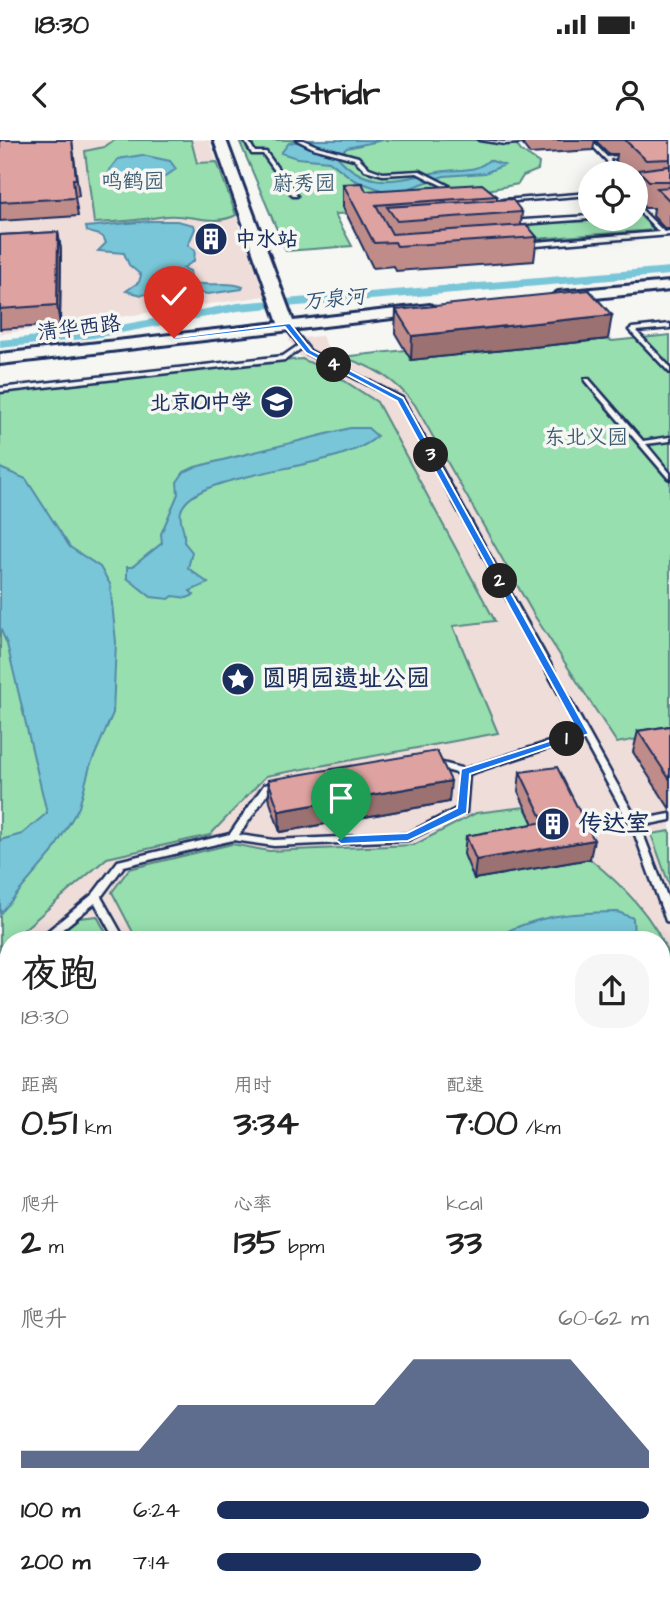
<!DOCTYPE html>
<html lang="zh">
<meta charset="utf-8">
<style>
:root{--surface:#fff;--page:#f6f6f6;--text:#222;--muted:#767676;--accent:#1b2f5e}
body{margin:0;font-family:"Architects Daughter","LXGW WenKai TC",sans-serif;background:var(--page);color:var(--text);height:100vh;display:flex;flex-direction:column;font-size:26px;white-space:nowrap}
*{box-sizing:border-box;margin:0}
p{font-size:23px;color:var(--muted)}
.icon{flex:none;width:38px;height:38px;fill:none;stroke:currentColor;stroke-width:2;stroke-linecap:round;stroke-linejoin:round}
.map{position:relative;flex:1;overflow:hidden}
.sheet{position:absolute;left:0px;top:791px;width:670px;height:672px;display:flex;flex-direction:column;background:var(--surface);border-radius:28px 28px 0 0;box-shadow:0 4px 18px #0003}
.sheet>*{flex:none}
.fabs{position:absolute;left:578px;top:21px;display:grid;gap:14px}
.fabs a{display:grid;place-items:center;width:70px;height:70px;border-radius:50%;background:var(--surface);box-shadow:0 4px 18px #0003;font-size:35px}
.pin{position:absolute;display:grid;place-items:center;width:60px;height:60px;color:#fff;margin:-72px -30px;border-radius:50% 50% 50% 0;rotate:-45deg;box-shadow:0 0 7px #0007}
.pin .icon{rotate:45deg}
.km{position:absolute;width:35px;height:35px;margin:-18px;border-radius:50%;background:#222;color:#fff;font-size:19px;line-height:35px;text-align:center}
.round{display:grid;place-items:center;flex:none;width:74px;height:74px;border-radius:28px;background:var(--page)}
.head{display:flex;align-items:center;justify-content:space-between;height:119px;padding:0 21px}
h1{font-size:38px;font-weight:800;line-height:52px}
.figures{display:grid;grid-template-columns:repeat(3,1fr);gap:10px;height:119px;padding:7px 21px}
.figures div{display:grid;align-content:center}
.figures b{font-size:35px;font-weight:800}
.figures small{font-size:19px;font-weight:400}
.figures p{font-size:19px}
.chart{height:196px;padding:14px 21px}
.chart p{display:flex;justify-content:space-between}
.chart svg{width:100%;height:126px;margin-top:7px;fill:var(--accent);opacity:.7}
ul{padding:0 21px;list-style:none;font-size:23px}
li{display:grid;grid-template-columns:112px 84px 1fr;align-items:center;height:52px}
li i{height:18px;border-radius:9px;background:var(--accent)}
.status{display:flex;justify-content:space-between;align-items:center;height:49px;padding:0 35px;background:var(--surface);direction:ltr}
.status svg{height:19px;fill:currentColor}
header{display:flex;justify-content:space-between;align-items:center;height:91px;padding:0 21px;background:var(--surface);font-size:32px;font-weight:800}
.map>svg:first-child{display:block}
</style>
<div class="status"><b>18:30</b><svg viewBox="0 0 49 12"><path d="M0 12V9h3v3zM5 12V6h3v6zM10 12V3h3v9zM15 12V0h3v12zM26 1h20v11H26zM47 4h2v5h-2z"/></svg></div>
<header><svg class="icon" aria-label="back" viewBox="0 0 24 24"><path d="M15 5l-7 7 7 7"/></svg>Stridr<svg class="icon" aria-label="person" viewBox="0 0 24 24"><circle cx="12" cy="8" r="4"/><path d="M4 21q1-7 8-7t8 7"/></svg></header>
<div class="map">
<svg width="670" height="1463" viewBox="0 0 670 1463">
<rect width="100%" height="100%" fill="#f6f6f2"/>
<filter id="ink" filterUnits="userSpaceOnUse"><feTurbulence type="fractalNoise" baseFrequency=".0143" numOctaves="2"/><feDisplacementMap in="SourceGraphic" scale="14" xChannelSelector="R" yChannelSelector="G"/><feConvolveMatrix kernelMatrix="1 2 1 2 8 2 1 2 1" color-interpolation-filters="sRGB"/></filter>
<g filter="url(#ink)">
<!-- built -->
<path fill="#efddda" d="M 0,0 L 209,0 L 265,156 L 0,194 Z
M 322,196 L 328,208 L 341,217 L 379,232 L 403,250 L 415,265 L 534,475 L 670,593 L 670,1463 L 0,1463 L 0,810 L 9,802 L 9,1454 L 662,1454 L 662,800 L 12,800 L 107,718 L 210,695 L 266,636 L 498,592 L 453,485 L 494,480 L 377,262 L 329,231 L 302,219 L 288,199 Z"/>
<!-- green -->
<path fill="#97dfae" stroke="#598786" stroke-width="2" d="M 114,0 L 191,0 L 197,23 L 217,22 L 236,75 C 214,87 189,73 166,76 C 142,80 119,82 94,83 L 85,11 L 104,7 Z
M 239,0 L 513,0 L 521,11 L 539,23 L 538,30 L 523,36 L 518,44 L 370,73 L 335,74 L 352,106 L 286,111 Z
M 635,75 L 640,75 L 654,90 L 535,99 L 522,84 L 635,79 Z
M 670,195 L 670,593 L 617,603 L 534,475 L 415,265 C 395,239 373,226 341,217 L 406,210 L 412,219 L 608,199 L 612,201 Z
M 302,219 L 329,231 L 377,262 L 495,481 L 453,486 L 498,593 L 266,636 L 210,695 L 107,718 L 0,810 L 0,252 Z
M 525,667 L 552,725 L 590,719 C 623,746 655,777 670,819 L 670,1031 L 662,1033 L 662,800 L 137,800 L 112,752 L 129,729 L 232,704 L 269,711 L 414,705 L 476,673 Z
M 670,691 L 670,747 L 651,694 Z
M 97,776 L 110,800 L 51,800 L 79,778 Z
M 9,832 L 9,1000 L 6,1000 L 0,990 L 0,839 Z
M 0,1041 L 9,1041 L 9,1122 L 0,1124 Z"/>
<!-- water -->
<path fill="#79c6d8" stroke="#538aa7" stroke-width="2" d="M 306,0 L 383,0 L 347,8 L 337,16 C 368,52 398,39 438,32 C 457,28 474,34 489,20 L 504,25 L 485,33 L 444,36 L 407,49 L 387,52 L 354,40 L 329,21 L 297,18 L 281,13 L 289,3 Z
M 142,15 L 170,21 L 176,29 L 163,38 L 152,41 L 111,41 L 109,30 L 118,19 Z
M 150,81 L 177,81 L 194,85 L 195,89 L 188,105 L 195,110 L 194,121 L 183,128 L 190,131 L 192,142 C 208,148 227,140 243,147 L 242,149 L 208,154 L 171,149 L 142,155 L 126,151 L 139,142 L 141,135 L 129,125 L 124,113 L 98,111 L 106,103 C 103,92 94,95 87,91 L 86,87 Z
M 350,288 L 368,288 L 377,296 C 342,332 193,329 181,371 C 178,381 186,389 184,402 L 192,412 L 188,428 L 208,443 L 190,451 L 194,455 L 187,458 L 173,456 L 169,459 L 151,457 L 127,438 L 127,427 L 132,427 L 162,403 L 161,394 L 178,354 L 177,342 L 184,332 L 195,327 Z
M 0,328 L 26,339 L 70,407 L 100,427 L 110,444 L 116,502 L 113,573 L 90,626 L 79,667 L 52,713 L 0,774 L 0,700 L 22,694 L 47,673 L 7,504 L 0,488 Z
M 618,772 L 633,778 L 634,800 L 488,800 C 538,775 563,773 618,772 Z"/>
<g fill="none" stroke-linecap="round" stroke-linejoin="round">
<!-- canal -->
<path fill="#79c6d8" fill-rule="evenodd" d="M 670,127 L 670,135 L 238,171 L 94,198 L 0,208 L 0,200 L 94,190 L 238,163 Z"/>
<defs>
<path id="lane" d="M 244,0 L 248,0 L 255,12 L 266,12 L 297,56 L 293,56 L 263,14 L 252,14 Z
M 297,0 L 303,0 L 317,6 L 358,17 L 369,28 L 383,33 L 420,31 L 459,51 L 455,52 L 417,33 L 383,35 L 365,30 L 354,19 L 313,8 Z
M 479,0 L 505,2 L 558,0 L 505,4 Z
M 587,0 L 591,0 L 607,17 L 630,15 L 632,16 L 610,19 L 613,33 L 609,33 L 607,21 Z
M 590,53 L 590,55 L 503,62 L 501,61 L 503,60 Z
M 635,63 L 664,92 L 670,91 L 670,95 L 524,107 L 521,105 L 524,103 L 659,92 L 635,67 Z
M 590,76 L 590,79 L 508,85 L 505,83 L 508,81 Z
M 287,183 L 289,184 L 310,211 L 402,258 L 637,680 L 670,674 L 670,680 L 640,686 L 670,764 L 670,782 L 666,781 L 665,778 L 634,692 L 582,597 L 469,634 L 466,672 L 408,700 L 274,706 L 233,700 L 124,726 L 101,757 L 125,800 L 115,800 L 95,763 L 49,800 L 37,800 L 93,754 L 118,721 L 230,694 L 264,645 L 279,642 L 284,645 L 282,647 L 270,650 L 239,695 L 274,700 L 407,694 L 458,668 L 460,634 L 428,625 L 427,623 L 428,621 L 431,620 L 465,629 L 580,592 L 398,260 L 306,213 L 302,208 L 285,220 L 0,252 L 0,248 L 283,216 L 299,205 L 284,185 Z
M 670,184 L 670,188 L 636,191 L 670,227 L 670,233 L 629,190 L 632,188 Z
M 585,239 L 589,239 L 643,301 L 670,297 L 670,301 L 646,304 L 670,333 L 670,339 L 668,338 L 585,241 Z
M 9,822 L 9,832 L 0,837 L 0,827 Z
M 670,1053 L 670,1063 L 662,1065 L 662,1055 Z
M 172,1454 L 186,1454 L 188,1463 L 174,1463 Z"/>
<path id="secondary" d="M 214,0 L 226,0 L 293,181 L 430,165 L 438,170 L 435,173 L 0,224 L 0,214 L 278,183 Z
M 670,142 L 670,150 L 558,162 L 550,157 L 558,152 Z"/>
</defs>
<!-- lane casing -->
<use href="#lane" stroke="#1b2f5e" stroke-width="5"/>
<!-- secondary casing -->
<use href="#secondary" stroke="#1b2f5e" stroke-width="6"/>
<!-- lane -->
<use href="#lane" fill="#f6f6f2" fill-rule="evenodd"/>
<!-- secondary -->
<use href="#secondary" fill="#f6f6f2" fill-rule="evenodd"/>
</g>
<!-- wall -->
<path fill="#bf8c8a" stroke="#1b2f5e" stroke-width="2" d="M 0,0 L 72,0 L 79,56 L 75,57 L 78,76 L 0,81 Z
M 524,0 L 595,0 L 593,10 L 530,14 L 523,5 Z
M 595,0 L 670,0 L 670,89 L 665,89 L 653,76 L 654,68 L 645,68 L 635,58 L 635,33 L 628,33 L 616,21 L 617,14 L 609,14 Z
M 343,44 L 366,51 L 497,56 L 497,60 L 522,72 L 521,85 L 537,97 L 534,121 L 396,131 L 394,126 L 373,128 L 343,67 Z
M 58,92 L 61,110 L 60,185 L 0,189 L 0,95 Z
M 396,170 L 608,199 L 411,220 L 395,193 Z
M 670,586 L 670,669 L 633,612 L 638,591 Z
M 520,632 L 590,719 L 474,739 L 464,714 L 466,696 L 533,684 L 518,651 Z
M 268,640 L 449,662 L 280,692 L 270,662 Z
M 670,1066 L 670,1207 L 665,1208 L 662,1200 L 662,1068 Z
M 616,1454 L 662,1454 L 670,1463 L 619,1463 Z"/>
<!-- shaded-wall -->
<path fill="#9b7271" stroke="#1b2f5e" stroke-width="2" d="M 58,92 L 61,110 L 60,185 L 57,165 Z
M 612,175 L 608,199 L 411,220 L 412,196 Z
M 451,641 L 449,662 L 280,692 L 279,671 Z
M 594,700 L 590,719 L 474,739 L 476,720 Z
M 670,1196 L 670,1207 L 665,1208 Z
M 9,1323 L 9,1346 L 0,1348 L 0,1325 Z
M 106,1454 L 128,1454 L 129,1463 L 72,1463 Z"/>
<!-- building -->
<path fill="#dea3a1" stroke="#1b2f5e" stroke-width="2" d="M 0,0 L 72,0 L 76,39 L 73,39 L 75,58 L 0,62 Z
M 625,0 L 670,0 L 670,19 L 646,20 Z
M 670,26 L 670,41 L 649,41 L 638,30 Z
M 362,43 L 366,51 L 482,44 L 497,56 L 376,65 L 392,94 L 527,85 L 537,97 L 397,106 L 395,102 L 374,103 L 343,44 Z
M 670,47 L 670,61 L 657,48 Z
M 512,59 L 522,72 L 397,81 L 387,67 Z
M 58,92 L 57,165 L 0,169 L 0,95 Z
M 589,150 L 612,175 L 412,196 L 396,170 Z
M 670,586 L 670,640 L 638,591 Z
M 437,611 L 451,641 L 279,671 L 268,640 Z
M 557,627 L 594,700 L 476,720 L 466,696 L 544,682 L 520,632 Z
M 670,1066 L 670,1184 L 662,1165 L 662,1068 Z
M 9,1171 L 9,1323 L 0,1325 L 0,1173 Z
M 670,1328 L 670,1463 L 635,1463 L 632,1454 L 662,1454 L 662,1330 Z
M 9,1378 L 9,1454 L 106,1454 L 72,1463 L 0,1463 L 0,1380 Z
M 227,1454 L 276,1454 L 278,1463 L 228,1463 Z"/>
</g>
<!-- route -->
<path fill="#1a73e8" stroke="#fff" stroke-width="2" d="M 290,183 L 311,210 L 403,258 L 589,594 L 470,634 L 467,673 L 408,701 L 341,704 L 336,700 L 341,696 L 407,693 L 457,668 L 461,629 L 578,592 L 397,261 L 306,213 L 285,187 L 174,200 L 171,198 Z"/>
<!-- icons -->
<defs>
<symbol id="building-disc" viewBox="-11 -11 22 22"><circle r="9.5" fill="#1b2f5e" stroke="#f6f6f2"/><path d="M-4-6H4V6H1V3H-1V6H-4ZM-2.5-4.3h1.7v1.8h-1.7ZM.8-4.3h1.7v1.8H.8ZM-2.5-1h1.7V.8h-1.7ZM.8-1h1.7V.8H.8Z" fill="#fff"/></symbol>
<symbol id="school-disc" viewBox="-11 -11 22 22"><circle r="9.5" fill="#1b2f5e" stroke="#f6f6f2"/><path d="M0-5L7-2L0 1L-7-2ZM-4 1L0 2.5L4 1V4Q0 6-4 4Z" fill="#fff"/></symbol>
<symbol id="sight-disc" viewBox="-11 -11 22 22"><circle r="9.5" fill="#1b2f5e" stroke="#f6f6f2"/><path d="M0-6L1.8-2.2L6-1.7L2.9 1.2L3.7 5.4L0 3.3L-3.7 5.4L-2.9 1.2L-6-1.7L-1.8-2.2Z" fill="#fff"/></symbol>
</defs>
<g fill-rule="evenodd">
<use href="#building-disc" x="192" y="80" width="38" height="38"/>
<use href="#school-disc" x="258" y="243" width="38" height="38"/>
<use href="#sight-disc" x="219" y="520" width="38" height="38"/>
<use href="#building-disc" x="534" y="665" width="38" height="38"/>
</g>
<g text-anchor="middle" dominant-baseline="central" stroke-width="7" stroke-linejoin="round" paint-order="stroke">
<!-- far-park labels -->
<g font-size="21" fill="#3a5b72" stroke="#f6f6f2">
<text x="133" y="41">鸣鹤园</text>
<text x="304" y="43">蔚秀园</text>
<text x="586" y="297">东北义园</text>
</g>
<!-- far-poi labels -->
<g font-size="21" font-weight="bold" fill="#1b2f5e" stroke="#f6f6f2" text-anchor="start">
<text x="235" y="99">中水站</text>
<text x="252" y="262" text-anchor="end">北京101中学</text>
</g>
<!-- far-water labels -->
<g font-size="21" font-style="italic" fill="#32557c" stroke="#f6f6f2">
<text transform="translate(334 159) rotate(-5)">万泉河</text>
</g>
<!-- far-street labels -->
<g font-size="21" fill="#1b2f5e" stroke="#f6f6f2">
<text transform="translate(79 188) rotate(-7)">清华西路</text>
</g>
<!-- poi labels -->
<g font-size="24" font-weight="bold" fill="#1b2f5e" stroke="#f6f6f2" text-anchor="start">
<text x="262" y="539">圆明园遗址公园</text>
<text x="578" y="684">传达室</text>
</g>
</g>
</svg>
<div class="fabs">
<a><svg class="icon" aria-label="locate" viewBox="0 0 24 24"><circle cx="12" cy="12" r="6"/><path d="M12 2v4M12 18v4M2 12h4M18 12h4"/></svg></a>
</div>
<div class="pin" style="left:341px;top:700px;background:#1e9e55"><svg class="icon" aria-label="arrive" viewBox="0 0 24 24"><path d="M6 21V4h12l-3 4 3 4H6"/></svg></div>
<div class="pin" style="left:174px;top:198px;background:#d93025"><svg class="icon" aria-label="check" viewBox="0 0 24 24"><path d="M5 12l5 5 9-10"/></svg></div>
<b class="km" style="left:567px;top:599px">1</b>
<b class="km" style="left:500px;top:441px">2</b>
<b class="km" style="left:431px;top:315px">3</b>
<b class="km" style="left:334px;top:225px">4</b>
<section class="sheet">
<div class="head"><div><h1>夜跑</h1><p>18:30</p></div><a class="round"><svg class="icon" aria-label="share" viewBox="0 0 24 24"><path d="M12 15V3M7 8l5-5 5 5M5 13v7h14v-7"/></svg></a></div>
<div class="figures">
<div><p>距离</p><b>0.51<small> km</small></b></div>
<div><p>用时</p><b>3:34</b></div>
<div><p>配速</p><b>7:00<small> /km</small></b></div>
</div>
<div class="figures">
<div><p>爬升</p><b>2<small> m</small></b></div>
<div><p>心率</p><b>135<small> bpm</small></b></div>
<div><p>kcal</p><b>33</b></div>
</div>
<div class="chart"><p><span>爬升</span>60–62 m</p>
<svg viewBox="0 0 160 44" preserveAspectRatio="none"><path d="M0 44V38L10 38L20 38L30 38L40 22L50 22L60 22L70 22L80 22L90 22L100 6L110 6L120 6L130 6L140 6L150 22L160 38V44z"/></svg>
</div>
<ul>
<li><b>100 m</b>6:24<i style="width:100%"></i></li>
<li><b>200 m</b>7:14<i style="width:61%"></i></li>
</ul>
</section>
</div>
